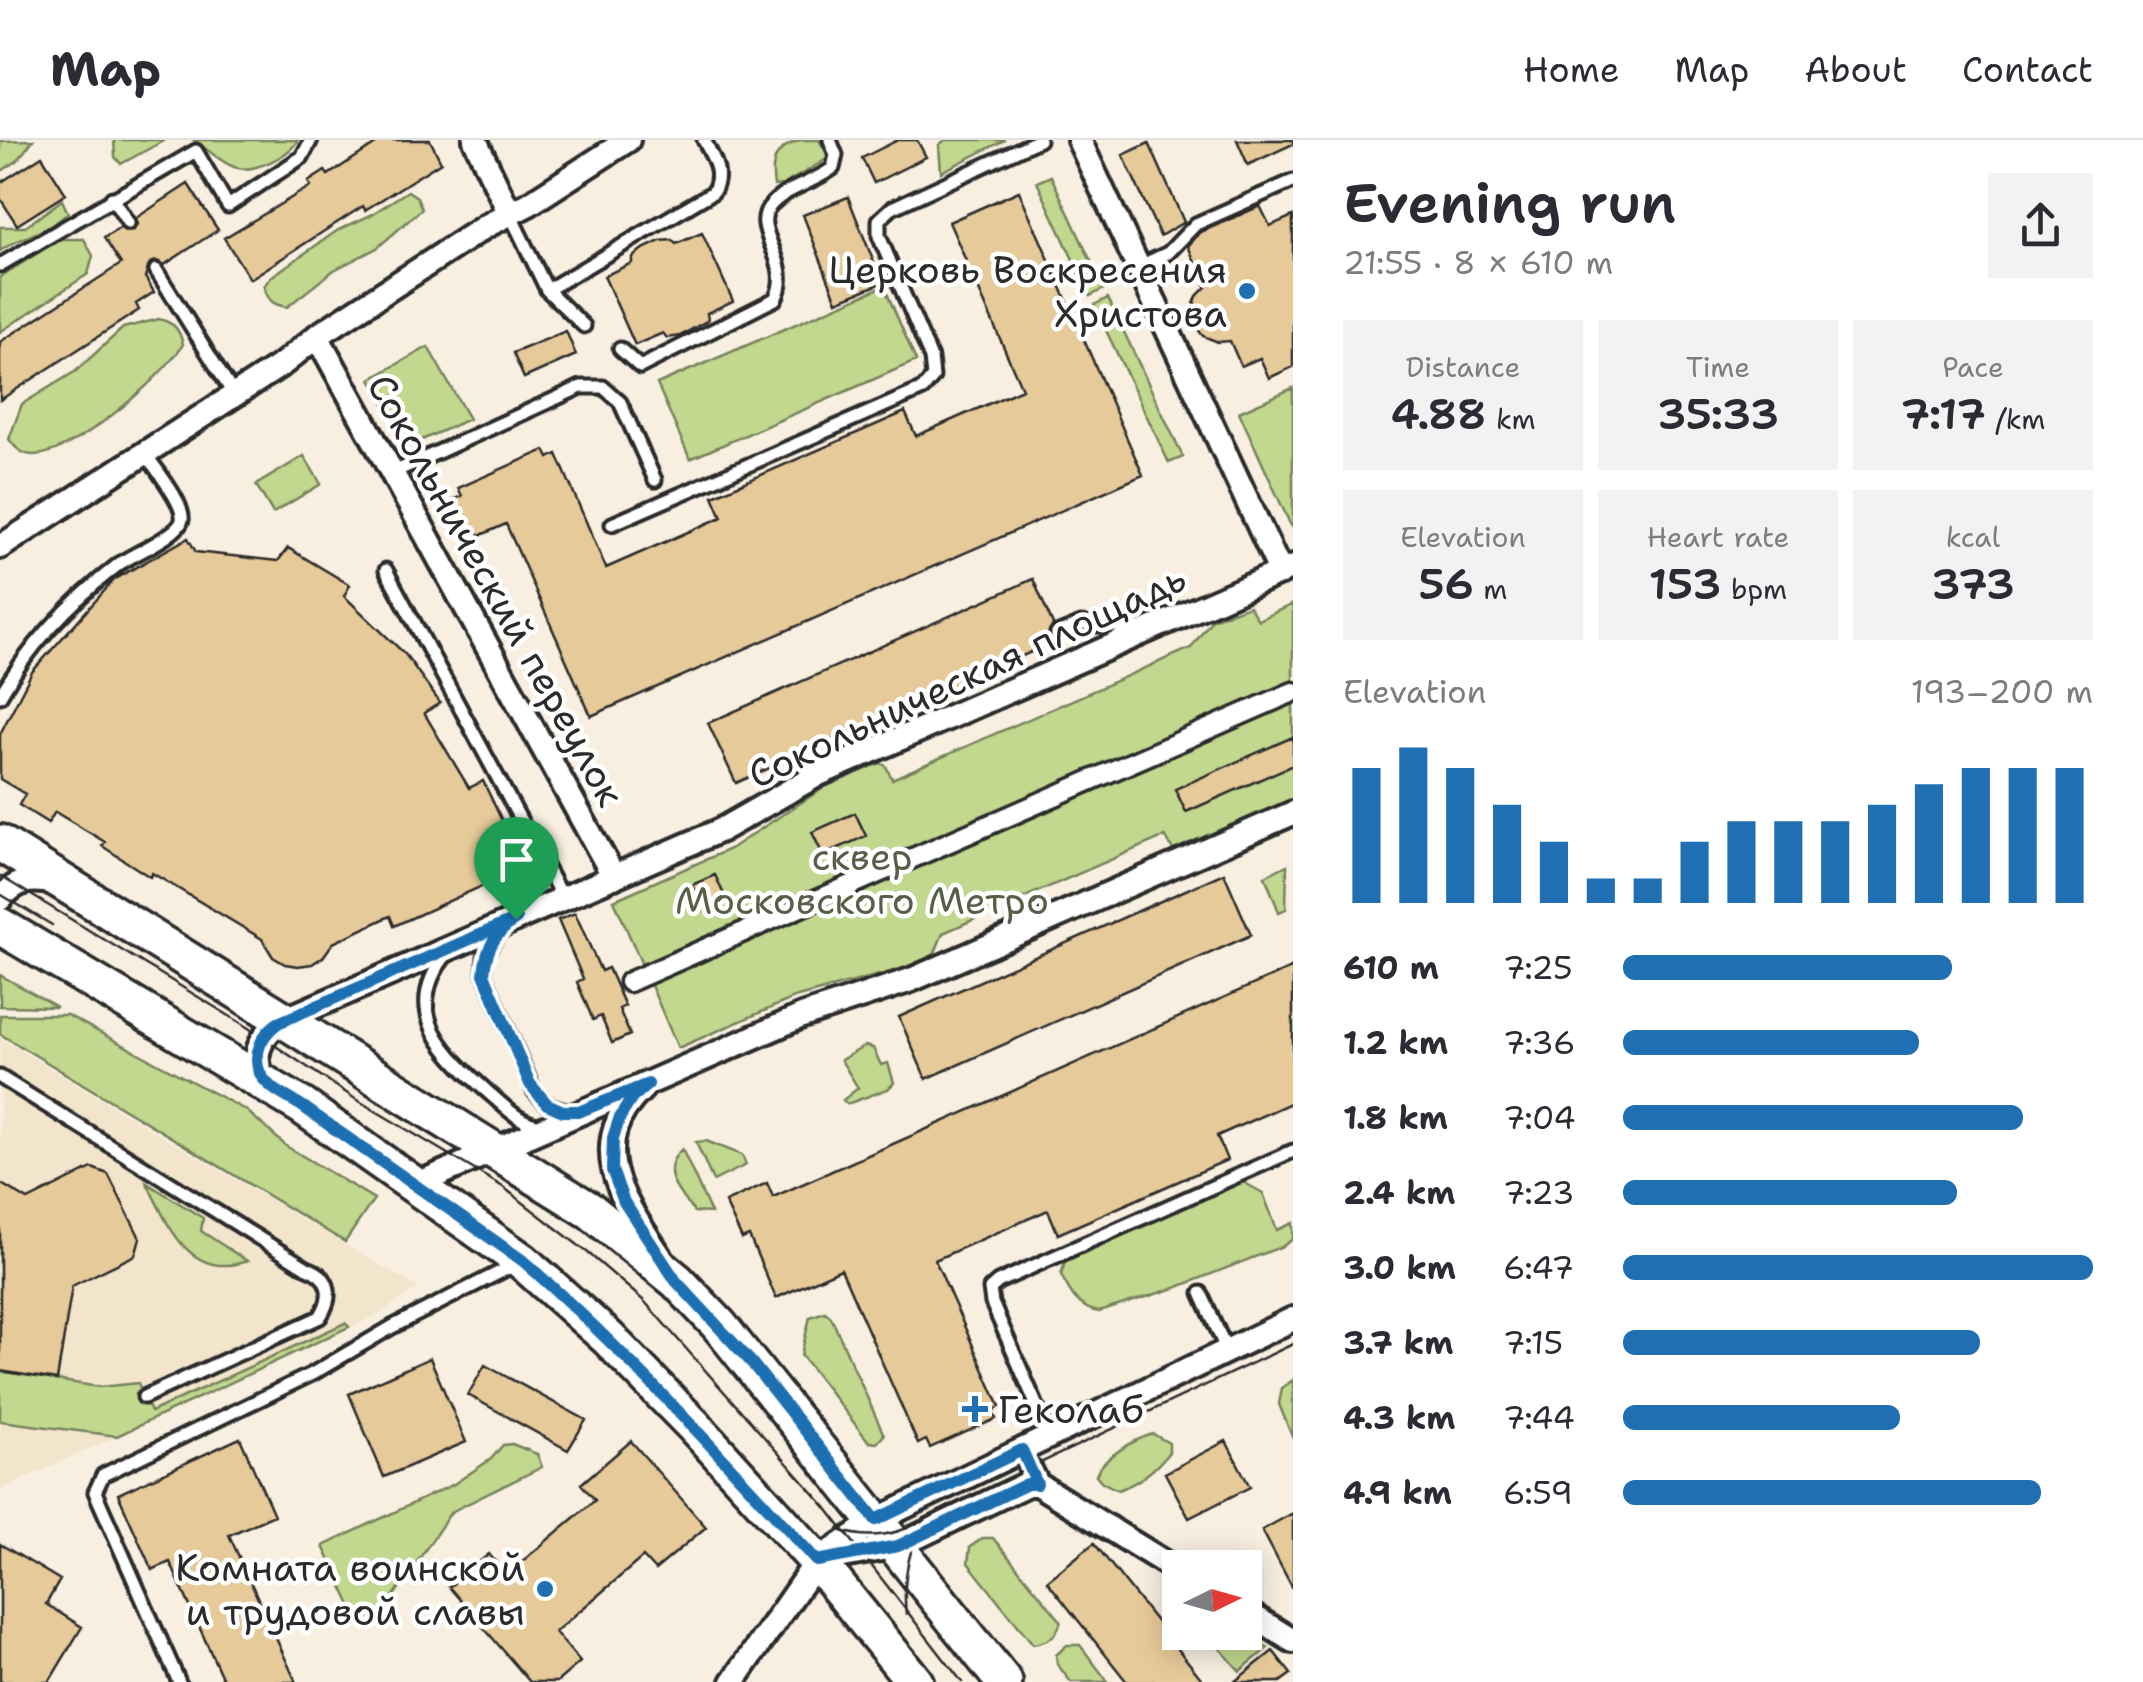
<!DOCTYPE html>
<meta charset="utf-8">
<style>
:root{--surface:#fff;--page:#f2f2f3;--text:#2b2b33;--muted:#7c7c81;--line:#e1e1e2;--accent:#1f6fb2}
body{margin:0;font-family:"Shantell Sans",sans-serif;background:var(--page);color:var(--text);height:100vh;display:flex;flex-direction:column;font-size:38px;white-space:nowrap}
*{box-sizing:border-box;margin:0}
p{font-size:32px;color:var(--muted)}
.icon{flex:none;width:55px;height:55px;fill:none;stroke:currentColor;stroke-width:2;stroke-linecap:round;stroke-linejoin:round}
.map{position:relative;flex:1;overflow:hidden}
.drawer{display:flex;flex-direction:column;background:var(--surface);width:850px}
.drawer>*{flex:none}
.needle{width:65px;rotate:85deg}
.buttons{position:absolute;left:1162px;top:1410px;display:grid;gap:20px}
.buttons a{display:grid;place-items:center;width:100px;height:100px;border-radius:0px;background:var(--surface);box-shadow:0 5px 25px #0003;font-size:50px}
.pin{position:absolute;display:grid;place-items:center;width:85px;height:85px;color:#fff;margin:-102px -42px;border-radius:50% 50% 50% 0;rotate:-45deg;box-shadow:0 0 10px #0007}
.pin .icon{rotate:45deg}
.round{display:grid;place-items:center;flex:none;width:105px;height:105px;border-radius:0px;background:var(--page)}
.overview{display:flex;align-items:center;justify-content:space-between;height:170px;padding:0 50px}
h1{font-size:55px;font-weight:600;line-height:75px}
.stats{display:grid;grid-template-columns:repeat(3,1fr);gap:15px;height:170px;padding:10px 50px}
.stats div{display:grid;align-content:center;border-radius:0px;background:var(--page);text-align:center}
.stats b{font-size:42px;font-weight:600}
.stats small{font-size:28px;font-weight:400}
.stats p{font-size:28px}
.chart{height:280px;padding:20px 50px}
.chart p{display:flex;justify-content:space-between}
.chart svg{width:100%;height:180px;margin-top:10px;stroke:var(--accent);stroke-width:6}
ul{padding:0 50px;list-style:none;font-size:32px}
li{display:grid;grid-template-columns:160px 120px 1fr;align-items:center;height:75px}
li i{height:25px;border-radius:12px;background:var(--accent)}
header{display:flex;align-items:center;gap:60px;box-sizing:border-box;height:140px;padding:0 50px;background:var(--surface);border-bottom:2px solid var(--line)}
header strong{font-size:48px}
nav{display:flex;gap:55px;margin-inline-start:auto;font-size:35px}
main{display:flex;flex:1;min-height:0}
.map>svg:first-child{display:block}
</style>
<header>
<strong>Map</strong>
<nav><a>Home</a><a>Map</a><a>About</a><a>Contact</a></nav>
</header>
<main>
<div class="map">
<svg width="1293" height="1542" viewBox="0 0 1293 1542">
<rect width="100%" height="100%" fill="#f8efe1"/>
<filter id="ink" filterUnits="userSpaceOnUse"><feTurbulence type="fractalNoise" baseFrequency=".01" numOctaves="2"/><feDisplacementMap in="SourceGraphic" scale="20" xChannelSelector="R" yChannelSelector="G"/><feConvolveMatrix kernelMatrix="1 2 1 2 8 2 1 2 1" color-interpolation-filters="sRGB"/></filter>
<g filter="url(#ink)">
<!-- built -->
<path fill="#f3e4cc" d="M 0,898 L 170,1001 L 418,1148 L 381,1173 L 0,1350 Z"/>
<!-- green -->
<path fill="#c1d88e" stroke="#76825c" stroke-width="2.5" d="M 33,0 L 17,21 L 0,32 L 0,1 Z
M 114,0 L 165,0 L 121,24 L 115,17 Z
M 194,0 L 298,0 C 289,16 253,34 234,27 C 220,22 206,8 194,0 Z
M 800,0 L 819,0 L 830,17 L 783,45 L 774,46 C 770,21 775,8 800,0 Z
M 945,0 L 1005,0 L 941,32 L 939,5 Z
M 1051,36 L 1104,149 L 1090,156 L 1037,42 Z
M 408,51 L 417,57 L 422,69 L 377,108 L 334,130 L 287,167 C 273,165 267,160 264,146 L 271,137 L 338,90 L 369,76 Z
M 62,60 L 68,73 C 46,94 24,94 0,111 L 0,87 L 25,87 Z
M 60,99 L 84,99 L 93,116 L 88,134 L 0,192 L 0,137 Z
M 884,146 L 916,221 L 690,319 L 657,244 Z
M 1108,158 L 1183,317 L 1169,323 L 1094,165 Z
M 159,179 C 175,183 179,189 183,204 C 166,235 64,325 27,314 C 19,312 13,305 9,299 L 22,264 L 76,231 L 123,188 Z
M 428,207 L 469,279 L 415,303 L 400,294 L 371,239 Z
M 1293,248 L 1293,385 L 1291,386 L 1239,272 Z
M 304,316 L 321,344 L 273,373 L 256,345 Z
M 1293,464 L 1293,661 L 1178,710 L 1173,710 L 1165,696 L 943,793 L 934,815 L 905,828 L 794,858 L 678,908 L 614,760 L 730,709 L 825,647 L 880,623 L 886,626 L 892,639 L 1191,508 L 1212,479 L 1249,466 L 1258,480 Z
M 1287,725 L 1286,769 L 1279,772 L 1265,736 Z
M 0,835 L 57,867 L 0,866 Z
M 0,875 L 67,875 L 247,971 L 286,1006 L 374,1059 L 345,1102 L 0,894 Z
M 865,906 L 873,908 L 881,925 L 888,923 L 894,943 L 888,949 L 847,964 L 843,960 L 858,948 L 841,920 Z
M 706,1001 L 742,1015 L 746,1025 L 713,1041 L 696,1002 Z
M 682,1009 L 711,1073 L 694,1072 C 678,1053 658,1030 682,1009 Z
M 1243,1042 L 1263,1053 L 1277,1090 L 1293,1083 L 1293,1099 L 1283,1106 L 1178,1147 L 1099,1172 C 1078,1169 1070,1152 1061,1135 L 1065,1122 L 1169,1070 L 1201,1061 L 1234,1043 Z
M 147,1043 L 203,1078 L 201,1091 L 247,1121 C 189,1141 168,1085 147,1043 Z
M 825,1172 L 831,1177 L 884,1295 L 877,1303 L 869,1302 L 801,1215 L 810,1177 Z
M 345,1183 L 349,1187 L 117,1296 L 0,1281 L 0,1231 L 99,1247 L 138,1243 L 151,1272 Z
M 1293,1240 L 1293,1299 L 1279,1264 L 1282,1248 Z
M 1153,1294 L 1169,1303 L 1169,1312 C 1155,1330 1139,1343 1118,1350 L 1102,1342 L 1096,1335 C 1103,1317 1135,1299 1153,1294 Z
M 512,1304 L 537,1314 L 542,1327 L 451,1372 L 385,1469 L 359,1482 L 323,1406 L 454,1344 L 491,1319 L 503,1305 Z
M 983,1398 L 993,1398 L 1061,1481 C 1057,1496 1048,1502 1033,1504 L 968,1423 L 970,1407 Z
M 1206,1493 L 1244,1493 L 1268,1508 L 1240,1531 Z
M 1067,1505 L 1080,1505 L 1108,1542 L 1071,1542 L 1057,1524 L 1056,1515 Z"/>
<!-- building -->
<path fill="#e7ca9a" stroke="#2b2b2b" stroke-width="2.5" d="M 382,0 L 430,0 L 441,22 L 365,70 L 363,66 L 250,139 L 224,98 L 311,46 L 308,42 L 325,31 L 328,35 Z
M 898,0 L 917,0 L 926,17 L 874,43 L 862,18 Z
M 1237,0 L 1293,0 L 1293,4 L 1248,25 Z
M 1149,3 L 1184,82 L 1160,96 L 1123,15 Z
M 42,16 L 66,54 L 17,85 L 0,58 L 0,43 Z
M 188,44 L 218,90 L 164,125 L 157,121 L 150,123 L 145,137 L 154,152 L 136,164 L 139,170 L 0,260 L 0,202 L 121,124 L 104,98 L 120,88 L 127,92 L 134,90 L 137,84 L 136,78 Z
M 1019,51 L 1143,335 L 591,576 L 506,384 L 479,396 L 475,388 L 467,391 L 453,360 L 462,356 L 458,348 L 545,310 L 549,318 L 557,314 L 606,428 L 722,377 L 713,356 L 905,272 L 916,296 L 1022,249 L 949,82 Z
M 848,57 L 882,143 L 837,161 L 803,75 Z
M 1260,66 L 1270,86 L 1293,76 L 1293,227 L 1269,238 L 1260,218 L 1241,226 L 1230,201 L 1218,202 L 1203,196 L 1194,184 L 1192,170 L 1197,156 L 1206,147 L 1188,106 L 1201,92 Z
M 702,93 L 733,161 L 707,173 L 708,180 L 680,196 L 667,198 L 663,193 L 635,205 L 604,136 L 632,123 L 632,118 L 641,110 L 660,101 L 672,100 L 676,104 Z
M 566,191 L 576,215 L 524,238 L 513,213 Z
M 188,398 L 196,412 L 278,421 L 288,408 L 350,445 L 344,456 L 405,514 L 440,563 L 424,573 L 469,648 L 483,641 L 524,727 L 394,786 L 390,776 L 333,803 L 323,817 L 312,824 L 298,826 L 285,824 L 273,817 L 262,799 L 152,733 L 150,737 L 102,706 L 105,702 L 55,672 L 48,683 L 19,665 L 25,654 L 0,639 L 0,594 L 32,532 L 115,439 Z
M 1033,439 L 1053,485 L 1048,494 L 1054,502 L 736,643 L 708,583 Z
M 1293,597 L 1293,625 L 1186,672 L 1175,649 Z
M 855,673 L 866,696 L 823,715 L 812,692 Z
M 1224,733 L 1251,795 L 926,939 L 899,877 Z
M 715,735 L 726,759 L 702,769 L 692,745 Z
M 575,773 L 601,831 L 608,828 L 625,866 L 619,869 L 630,895 L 612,903 L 601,876 L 593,880 L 577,842 L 583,839 L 558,780 Z
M 1293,827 L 1293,962 L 1217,996 L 1227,1020 L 1058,1094 L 1048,1070 L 935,1120 L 1000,1267 L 992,1271 L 996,1279 L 930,1308 L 926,1300 L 918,1304 L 841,1129 L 776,1158 L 749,1096 L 742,1099 L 725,1062 L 767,1043 L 773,1057 Z
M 92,1028 L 108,1034 L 140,1098 L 135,1115 L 72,1146 L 57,1240 L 0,1231 L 0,1043 L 28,1060 Z
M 430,1218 L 466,1302 L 384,1337 L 349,1254 Z
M 485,1225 L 586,1280 L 568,1310 L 468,1255 Z
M 240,1298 L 274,1375 L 229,1395 L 296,1542 L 224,1542 L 170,1422 L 152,1430 L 118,1354 Z
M 631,1301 L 706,1387 L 655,1430 L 643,1417 L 555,1492 L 580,1522 L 557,1542 L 530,1542 L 449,1447 L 489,1414 L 506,1435 L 595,1360 L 581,1344 Z
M 1226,1301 L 1250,1347 L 1189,1378 L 1165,1333 Z
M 1293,1373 L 1293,1449 L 1262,1390 Z
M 1094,1403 L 1124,1441 L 1204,1542 L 1127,1542 L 1047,1441 Z
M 0,1404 L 60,1440 L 46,1464 L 82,1487 L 49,1542 L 0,1542 Z
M 1273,1511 L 1291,1534 L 1280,1542 L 1234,1542 Z"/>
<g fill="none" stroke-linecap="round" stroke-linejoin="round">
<defs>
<path id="service" d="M 112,58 L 128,83
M 510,74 L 547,150
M 0,125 L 196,11 L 228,66 L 302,17 L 311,0
M 1138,127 L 1168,113 L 1196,84 L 1293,41
M 156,130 L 234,255
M 584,186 L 547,150 L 713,52 C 724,33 713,18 704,0
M 620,209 L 640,227 L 775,159 C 796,122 747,88 772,64 C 788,47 815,42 833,28 L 836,15 L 830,0
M 392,333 L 581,247 L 603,247 L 620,262 L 655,340
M 612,384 L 923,249 L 933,237 L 931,218 L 879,96 L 879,80 L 892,68 L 1039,0
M 386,430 L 563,759
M 1057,494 L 1081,484 L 1141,488
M 0,556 C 29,505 73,460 119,424 C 133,414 179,395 182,380 C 185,364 154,327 145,313
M 499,792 L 485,817 L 484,834 L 534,951 L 547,964 L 571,972
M 446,815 C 399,873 447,916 490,954 C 507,968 520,984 543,986
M 0,937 L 307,1128 C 332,1137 333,1157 320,1177 L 144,1257
M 1201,1153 L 1227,1211
M 1050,1296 L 992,1163 L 990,1149 L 998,1142 L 1293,1011
M 179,1542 L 95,1352 L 103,1335 L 312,1234 L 392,1187 L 516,1124"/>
<path id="pedestrian" d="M 629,842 L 1293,552"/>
<path id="minor" d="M 475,0 L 510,74
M 1079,0 L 1281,433
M 317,196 L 614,737
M 0,407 L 284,223 L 317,196 L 486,86 L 529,64 L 628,0
M 0,759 C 18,739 30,738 56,743
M 269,945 C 247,919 259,894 286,879 L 721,690 L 819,634 L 1293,427
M 642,949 C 582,1005 624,1062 660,1116
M 415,1045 L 802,876 L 911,840 L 1293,673
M 1031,1332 L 1037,1344 L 1180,1432
M 826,1419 L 898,1406 L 1027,1344 L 1037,1344
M 1245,1471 L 1293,1501
M 733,1542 L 817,1421 L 877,1380 L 1293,1179"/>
<path id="primary" d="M 0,703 L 591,1071 L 677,1141 L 719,1185 L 1004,1542
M 0,786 L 302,966 L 522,1121 L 608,1198 L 694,1286 L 817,1421 L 915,1542"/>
</defs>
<!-- service casing -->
<use href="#service" stroke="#2b2b2b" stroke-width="19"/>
<!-- pedestrian casing -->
<use href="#pedestrian" stroke="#2b2b2b" stroke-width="25"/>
<!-- minor casing -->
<use href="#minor" stroke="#2b2b2b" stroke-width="30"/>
<!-- primary casing -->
<use href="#primary" stroke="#2b2b2b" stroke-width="42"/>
<!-- service -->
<use href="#service" stroke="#fff" stroke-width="11"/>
<!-- pedestrian -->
<use href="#pedestrian" stroke="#fff" stroke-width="18"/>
<!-- minor -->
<use href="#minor" stroke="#fff" stroke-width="22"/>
<!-- primary -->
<use href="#primary" stroke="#fff" stroke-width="35"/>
<!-- tram -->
<path stroke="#2b2b2b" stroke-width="2.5" d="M 0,736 L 241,883 L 354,958 L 503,1047 L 587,1112 L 644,1161 L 825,1366 L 962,1542
M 0,754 L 52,785
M 842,1391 C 882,1404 916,1387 949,1366 L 1293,1204
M 906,1474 C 902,1439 908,1408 926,1378"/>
</g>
</g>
<g fill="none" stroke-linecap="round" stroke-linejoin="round" filter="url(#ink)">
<defs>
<path id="route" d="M 516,779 C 495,793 486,808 484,834 L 530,944 L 547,964 L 563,971 L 581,971 L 648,944 L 632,958 L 620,977 L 613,998 L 612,1030 L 624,1062 L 676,1141 L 751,1222 L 876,1380 L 1022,1310 L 1037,1344 L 1027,1344 L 898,1406 L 817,1421 C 722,1317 628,1213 522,1120 L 302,966 C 291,959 277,953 268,944 C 248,925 258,897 278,883 Z"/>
</defs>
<!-- route casing -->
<use href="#route" stroke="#fff" stroke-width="20"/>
<!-- route -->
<use href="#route" stroke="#1f6fb2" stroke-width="12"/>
</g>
<!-- markers -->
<g fill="#1f6fb2" stroke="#fff" stroke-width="4">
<circle cx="1247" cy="151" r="10"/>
<path d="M970 1254h10v10h10v10h-10v10h-10v-10h-10v-10h10z"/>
<circle cx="545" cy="1449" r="10"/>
</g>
<g text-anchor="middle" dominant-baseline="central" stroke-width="9" stroke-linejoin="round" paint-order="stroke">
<!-- poi labels -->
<g font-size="38" fill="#2b2b2b" stroke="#fff" text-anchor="end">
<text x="1227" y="129">Церковь Воскресения<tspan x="1227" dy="44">Христова</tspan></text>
<text x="998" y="1269" text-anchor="start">Геколаб</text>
<text x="525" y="1427">Комната воинской<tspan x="525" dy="44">и трудовой славы</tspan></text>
</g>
<!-- street labels -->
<g font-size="38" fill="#2b2b2b" stroke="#fff">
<text transform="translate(496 450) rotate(61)">Сокольнический переулок</text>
<text transform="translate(967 536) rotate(-25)">Сокольническая площадь</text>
</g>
<!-- park labels -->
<g font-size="38" fill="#585f49" stroke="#fff">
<text x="862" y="716">сквер<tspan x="862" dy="44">Московского Метро</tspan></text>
</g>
</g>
</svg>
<div class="buttons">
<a><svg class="needle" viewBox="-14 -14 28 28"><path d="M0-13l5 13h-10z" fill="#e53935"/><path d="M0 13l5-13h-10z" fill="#7c7c81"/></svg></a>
</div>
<div class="pin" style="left:516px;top:779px;background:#1e9e55"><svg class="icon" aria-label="arrive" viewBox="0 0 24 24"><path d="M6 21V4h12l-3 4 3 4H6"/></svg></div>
</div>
<section class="drawer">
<div class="overview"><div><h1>Evening run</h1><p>21:55 · 8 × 610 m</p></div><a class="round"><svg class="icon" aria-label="share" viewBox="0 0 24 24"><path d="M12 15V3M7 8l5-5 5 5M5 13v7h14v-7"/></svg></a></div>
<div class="stats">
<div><p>Distance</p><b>4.88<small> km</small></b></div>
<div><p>Time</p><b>35:33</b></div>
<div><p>Pace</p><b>7:17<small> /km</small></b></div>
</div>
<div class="stats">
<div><p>Elevation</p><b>56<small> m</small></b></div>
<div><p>Heart rate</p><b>153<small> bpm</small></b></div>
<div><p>kcal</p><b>373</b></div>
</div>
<div class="chart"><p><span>Elevation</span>193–200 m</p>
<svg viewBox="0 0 160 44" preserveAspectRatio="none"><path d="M5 44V11M15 44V6M25 44V11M35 44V20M45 44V29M55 44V38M65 44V38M75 44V29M85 44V24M95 44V24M105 44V24M115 44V20M125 44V15M135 44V11M145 44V11M155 44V11"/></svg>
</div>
<ul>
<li><b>610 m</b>7:25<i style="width:70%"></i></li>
<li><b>1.2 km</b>7:36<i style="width:63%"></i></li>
<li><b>1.8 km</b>7:04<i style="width:85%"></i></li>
<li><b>2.4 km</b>7:23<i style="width:71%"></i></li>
<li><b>3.0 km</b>6:47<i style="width:100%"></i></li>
<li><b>3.7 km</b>7:15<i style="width:76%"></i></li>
<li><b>4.3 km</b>7:44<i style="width:59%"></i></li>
<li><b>4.9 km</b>6:59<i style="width:89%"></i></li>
</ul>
</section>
</main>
